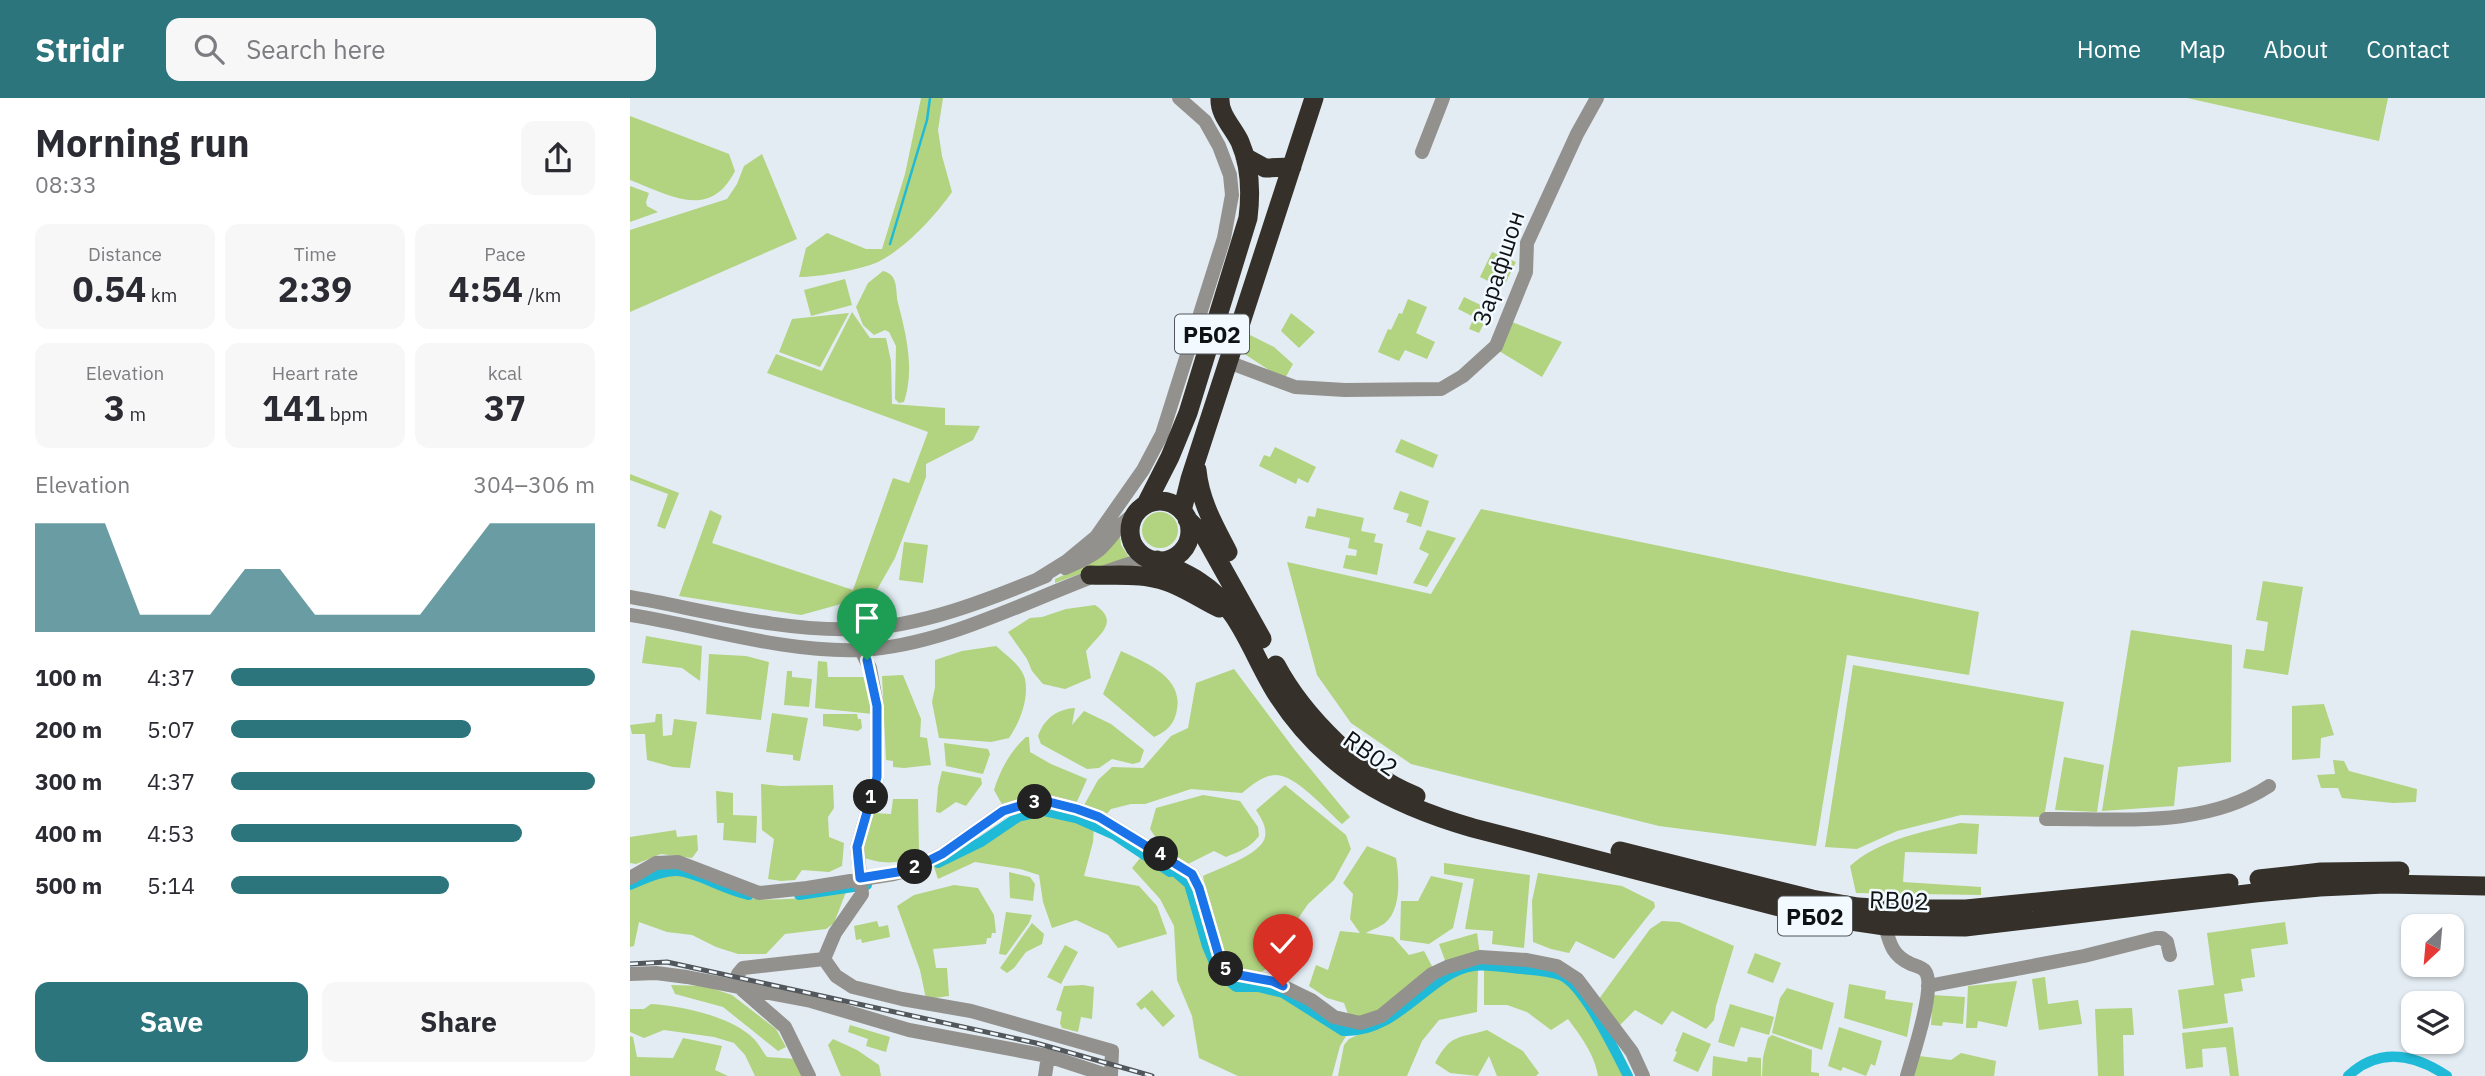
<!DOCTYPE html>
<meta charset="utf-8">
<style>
:root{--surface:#fff;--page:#f7f7f7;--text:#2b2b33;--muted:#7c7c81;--accent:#2c757d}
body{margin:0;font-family:"IBM Plex Sans",sans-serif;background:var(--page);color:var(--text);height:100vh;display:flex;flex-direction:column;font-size:26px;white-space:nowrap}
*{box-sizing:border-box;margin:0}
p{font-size:23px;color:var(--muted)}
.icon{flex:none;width:38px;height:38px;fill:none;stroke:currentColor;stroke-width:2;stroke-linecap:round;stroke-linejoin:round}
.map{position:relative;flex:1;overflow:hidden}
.details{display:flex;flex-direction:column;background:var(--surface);width:630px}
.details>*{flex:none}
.needle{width:46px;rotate:206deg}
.controls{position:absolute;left:1771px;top:816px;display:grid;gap:14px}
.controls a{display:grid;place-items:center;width:63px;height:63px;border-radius:14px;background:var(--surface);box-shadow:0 2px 5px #0004;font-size:35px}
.pin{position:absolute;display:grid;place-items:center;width:60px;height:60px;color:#fff;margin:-72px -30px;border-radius:50% 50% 50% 0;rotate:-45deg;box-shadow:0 0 7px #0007}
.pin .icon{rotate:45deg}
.km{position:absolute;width:35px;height:35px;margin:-18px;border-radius:50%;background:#222;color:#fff;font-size:19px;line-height:35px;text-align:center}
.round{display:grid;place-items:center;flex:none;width:74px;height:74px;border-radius:14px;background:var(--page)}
.head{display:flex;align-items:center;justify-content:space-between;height:119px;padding:0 35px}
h1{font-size:38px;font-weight:700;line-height:52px}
.stats{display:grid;grid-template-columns:repeat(3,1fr);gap:10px;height:119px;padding:7px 35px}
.stats div{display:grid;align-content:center;border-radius:14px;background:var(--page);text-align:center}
.stats b{font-size:35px;font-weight:700}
.stats small{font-size:19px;font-weight:400}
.stats p{font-size:19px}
.chart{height:196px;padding:14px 35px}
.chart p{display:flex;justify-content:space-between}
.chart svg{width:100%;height:126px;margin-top:7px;fill:var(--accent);opacity:.7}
.cta{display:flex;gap:14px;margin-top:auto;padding:14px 35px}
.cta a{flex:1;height:80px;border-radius:14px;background:var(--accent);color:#fff;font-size:28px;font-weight:700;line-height:80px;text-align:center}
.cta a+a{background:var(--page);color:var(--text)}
ul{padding:0 35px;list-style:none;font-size:23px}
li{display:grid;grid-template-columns:112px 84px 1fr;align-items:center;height:52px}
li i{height:18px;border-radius:9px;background:var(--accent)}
header{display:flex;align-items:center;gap:42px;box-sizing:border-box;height:98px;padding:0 35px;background:var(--accent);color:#fff}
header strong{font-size:33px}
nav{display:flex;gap:38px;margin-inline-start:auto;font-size:24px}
.search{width:490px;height:63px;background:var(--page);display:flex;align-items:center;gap:18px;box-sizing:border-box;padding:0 24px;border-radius:14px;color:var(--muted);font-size:26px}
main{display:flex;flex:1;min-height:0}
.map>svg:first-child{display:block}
</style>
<header>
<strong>Stridr</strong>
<div class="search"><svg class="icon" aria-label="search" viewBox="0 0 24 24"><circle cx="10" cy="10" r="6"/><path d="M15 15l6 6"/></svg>Search here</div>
<nav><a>Home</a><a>Map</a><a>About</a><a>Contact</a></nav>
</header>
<main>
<section class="details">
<div class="head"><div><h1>Morning run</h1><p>08:33</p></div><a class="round"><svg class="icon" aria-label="share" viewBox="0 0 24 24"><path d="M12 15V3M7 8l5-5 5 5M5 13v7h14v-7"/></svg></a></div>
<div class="stats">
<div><p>Distance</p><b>0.54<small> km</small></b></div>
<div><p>Time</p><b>2:39</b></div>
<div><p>Pace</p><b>4:54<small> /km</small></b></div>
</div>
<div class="stats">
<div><p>Elevation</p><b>3<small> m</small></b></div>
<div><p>Heart rate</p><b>141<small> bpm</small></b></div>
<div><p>kcal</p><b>37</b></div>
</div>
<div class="chart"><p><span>Elevation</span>304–306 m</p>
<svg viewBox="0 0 160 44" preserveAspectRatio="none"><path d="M0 44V6L10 6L20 6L30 38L40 38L50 38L60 22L70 22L80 38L90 38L100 38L110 38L120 22L130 6L140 6L150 6L160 6V44z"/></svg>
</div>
<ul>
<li><b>100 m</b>4:37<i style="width:100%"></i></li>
<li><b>200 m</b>5:07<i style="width:66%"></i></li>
<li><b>300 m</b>4:37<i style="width:100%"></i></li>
<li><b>400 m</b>4:53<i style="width:80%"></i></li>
<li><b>500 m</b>5:14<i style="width:60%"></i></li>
</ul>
<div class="cta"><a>Save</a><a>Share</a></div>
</section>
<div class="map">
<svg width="1855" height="978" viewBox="0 0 1855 978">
<rect width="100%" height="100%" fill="#e3ecf3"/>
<!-- green -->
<path fill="#b2d37f" d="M 291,0 L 313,0 L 308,32 L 312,58 L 322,94 C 305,118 276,150 248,164 C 230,172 189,179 169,179 L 176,150 L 197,135 L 236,151 L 252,151 L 275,76 Z
M 1557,0 L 1758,0 L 1749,43 Z
M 0,18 L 99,56 L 105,73 C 80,123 39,97 0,82 Z
M 132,56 L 167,141 L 0,214 L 0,132 L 97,101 L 107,86 L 114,68 Z
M 0,88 L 19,95 L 16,104 L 17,108 L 28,114 L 0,124 Z
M 862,154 L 886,164 L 873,190 L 850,179 Z
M 253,173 C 269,177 265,191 268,205 C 276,236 285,271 274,304 L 269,305 L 265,301 L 266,248 L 259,234 L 255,232 L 244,237 L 233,227 L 226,209 L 238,185 Z
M 215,181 L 222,207 L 181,218 L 174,192 Z
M 834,199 L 861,212 L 849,235 L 839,231 L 844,219 L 828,211 Z
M 778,201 L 797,209 L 786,235 L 805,244 L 797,261 L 775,252 L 769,263 L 748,254 L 758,231 L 761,232 L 769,215 L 772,216 Z
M 222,214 L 240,240 L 256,240 L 261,263 L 262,306 L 315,310 L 315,327 L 350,328 L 343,342 L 296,366 L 296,379 L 265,460 L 244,497 L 171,517 L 49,498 L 80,412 L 92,418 L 82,445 L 223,492 L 263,380 L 279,385 L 298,334 L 137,275 L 146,256 L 192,273 Z
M 219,215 L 190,269 L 149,254 L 162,221 Z
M 661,215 L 685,234 L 669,250 L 651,233 Z
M 882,224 L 932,244 L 912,279 L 869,253 Z
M 620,237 L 644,249 L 663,266 L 654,282 L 613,255 Z
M 771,341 L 808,357 L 803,370 L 765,354 Z
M 645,349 L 686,369 L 678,385 L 668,380 L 666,386 L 629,368 L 634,357 L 640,359 Z
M 0,376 L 49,395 L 35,431 L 27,428 L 38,396 L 0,382 Z
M 770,393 L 799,403 L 791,429 L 776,424 L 779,416 L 763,411 Z
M 687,410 L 734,420 L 731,433 L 746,436 L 744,444 L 753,446 L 747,477 L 713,470 L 716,457 L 726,458 L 727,452 L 718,450 L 720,440 L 675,430 L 678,418 L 685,419 Z
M 851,411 L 1349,514 L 1339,577 L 1217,557 L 1186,748 L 1029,728 L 781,666 L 721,625 L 687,577 L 657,464 L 801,496 Z
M512 432a18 18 0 1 1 36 0a18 18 0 1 1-36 0Z
M 797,432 L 826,440 L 797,489 L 783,485 L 799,456 L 789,451 Z
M 490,437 L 491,447 L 501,462 L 468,469 L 425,485 L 425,481 L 447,471 Z
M 274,444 L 298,447 L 293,485 L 269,482 Z
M 1633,483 L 1673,489 L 1658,577 L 1613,570 L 1616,551 L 1634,553 L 1638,524 L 1626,522 Z
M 465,507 C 491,524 468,537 456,553 L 461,580 L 435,591 L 413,586 L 402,573 L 397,561 L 378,534 L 400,520 L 412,519 L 436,511 Z
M 1501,532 L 1602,547 L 1601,664 L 1548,669 L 1544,708 L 1472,713 Z
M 16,538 L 72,548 L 70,583 L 52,570 L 12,565 Z
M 366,548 C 375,556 392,568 395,581 C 399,601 390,624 379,640 L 361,644 L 309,640 L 302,604 L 305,589 L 305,562 L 332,553 Z
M 491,553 C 515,564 553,579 547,611 C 545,626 537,633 524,639 L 473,596 Z
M 79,556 L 116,558 L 139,564 L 131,622 L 76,616 Z
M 188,563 L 197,564 L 198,579 L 234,579 L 242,599 L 243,616 L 185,610 Z
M 1223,567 L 1434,604 L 1414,719 L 1331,717 L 1267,733 L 1227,751 L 1195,749 Z
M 604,571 L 664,651 L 720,719 L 712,726 C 696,712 666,677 646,677 C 633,677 621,688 612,695 L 561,691 L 515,706 L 501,706 L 481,711 L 473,720 L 453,709 L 468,682 L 482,669 L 513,670 L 541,638 L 558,630 L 566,585 Z
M 157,573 L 162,573 L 162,579 L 182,581 L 179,609 L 154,607 Z
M 273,577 L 291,621 L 290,639 L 297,640 L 301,667 L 274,670 L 263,669 L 263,663 L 256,662 L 252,578 Z
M 1694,606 L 1704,637 L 1691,640 L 1690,660 L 1662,662 L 1662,608 Z
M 445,610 L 442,627 L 454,613 L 481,626 L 514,652 L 510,664 L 503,666 L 482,661 L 469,670 L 457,671 L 411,646 L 408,638 C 414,621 427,611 445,610 Z
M 142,615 L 178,620 L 170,663 L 163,662 L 163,657 L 136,654 Z
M 26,616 L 32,616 L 33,638 L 42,637 L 44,621 L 67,624 L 60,670 L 43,669 L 17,662 L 15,636 L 2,636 L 0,627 L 25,624 Z
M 193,616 L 227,616 L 228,621 L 231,621 L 232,630 L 228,633 L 193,628 Z
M 396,639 L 399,639 L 400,654 L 421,666 L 457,681 L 445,708 L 374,710 L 364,692 C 370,672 381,652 396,639 Z
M 314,645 L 358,651 L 360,656 L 353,676 L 316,668 Z
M 1434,659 L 1474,667 L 1467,714 L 1425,712 Z
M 1703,662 L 1714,663 L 1719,673 L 1787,691 L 1786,704 L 1763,705 L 1712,700 L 1708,690 L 1691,690 L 1687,677 L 1705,676 Z
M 312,673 L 351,680 L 352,686 L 336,708 L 326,704 L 310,715 L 306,714 L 308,689 Z
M 131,686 L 150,688 L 203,687 L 204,710 L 198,719 L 199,739 L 214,745 L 212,768 L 199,774 L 172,772 L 165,782 L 151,783 L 138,781 L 144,741 L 132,732 Z
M 655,687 L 716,737 L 721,751 L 704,782 L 678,806 L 661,831 L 652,861 L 630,875 L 611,876 L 592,859 L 584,835 L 573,778 C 588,771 632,756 635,739 C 637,729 631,720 626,712 Z
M 86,693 L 103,695 L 103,717 L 127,718 L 126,745 L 93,742 L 94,725 L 87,725 Z
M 573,697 L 610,703 L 628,729 L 629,738 C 620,750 610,753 596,759 L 584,753 L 558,766 L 532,749 L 520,731 L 526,710 Z
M 263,701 L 288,701 L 289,755 L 286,760 C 265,766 252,766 231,759 L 243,715 L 261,716 Z
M 414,714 L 464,728 L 463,744 L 454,778 L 509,788 L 527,808 L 537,836 L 488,850 L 478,837 L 446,822 L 422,830 L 413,804 L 409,777 L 390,771 L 345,764 L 308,781 L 304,769 L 352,744 L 388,721 Z
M 1330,725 L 1349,726 L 1347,756 L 1275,754 L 1273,784 L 1351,789 L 1351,797 L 1226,795 L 1220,768 C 1250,741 1293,734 1330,725 Z
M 46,732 L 47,739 L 67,737 L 68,752 L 62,760 L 31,756 L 6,766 L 0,765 L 0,739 Z
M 737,748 L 766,760 C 769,778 772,811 755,825 C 750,829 741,832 736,835 L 763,839 L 779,857 L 794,853 L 803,870 L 747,918 L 721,924 L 714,905 L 697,900 L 679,888 L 686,867 L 698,872 L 710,833 L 730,835 L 720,821 L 723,796 L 713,785 Z
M 515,754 L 538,769 L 558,787 L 575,848 L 587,874 L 605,890 L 628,891 L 652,896 L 713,935 L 716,938 L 710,948 L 702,978 L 608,978 L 569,960 L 562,918 L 547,882 L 544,828 L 530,801 L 502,770 Z
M 814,765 L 900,777 L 894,850 L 862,846 L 863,833 L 835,831 L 844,781 L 814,776 Z
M 379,774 L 400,779 L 405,786 L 403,803 L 380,800 Z
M 908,775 L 992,788 L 1024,804 L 1025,809 L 984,861 L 946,843 L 939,855 L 921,851 L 903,844 L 902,803 Z
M 51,777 C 76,786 103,800 129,801 C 158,803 188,798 216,794 L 204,825 L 196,831 L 155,836 L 136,856 L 108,856 L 86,849 L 62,837 L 37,834 L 9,824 L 4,848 L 0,849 L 0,790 L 23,779 Z
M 801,778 L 833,785 L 823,830 L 799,846 L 770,842 L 771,803 L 788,803 Z
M 324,787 L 348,790 L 364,817 L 366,835 L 362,835 L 361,840 L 357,840 L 356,846 L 303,851 L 306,870 L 317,870 L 319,898 L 296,901 L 290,872 L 267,808 L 284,797 Z
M 376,814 L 402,817 L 399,825 L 376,857 L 369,856 Z
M 247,823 L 249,829 L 258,827 L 260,839 L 232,845 L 231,841 L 226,842 L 224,828 Z
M 1032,823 L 1049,824 L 1104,848 L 1086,908 L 1084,922 L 1076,931 L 1042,913 L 1032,927 L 1005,912 L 990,927 L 966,905 L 1020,831 Z
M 1655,824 L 1658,846 L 1621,851 L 1625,879 L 1611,881 L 1613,893 L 1594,896 L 1598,925 L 1553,931 L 1548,892 L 1584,887 L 1577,835 Z
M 402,825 L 414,836 L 412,846 L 396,854 L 384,870 L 377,875 L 370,870 Z
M 847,835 L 850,857 L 816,865 L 809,846 Z
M 435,847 L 448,854 L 431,886 L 417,879 Z
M 1125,855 L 1151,865 L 1143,885 L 1117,875 Z
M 837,870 L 848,870 L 847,914 L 809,922 L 792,943 L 777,978 L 708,978 L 714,947 L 719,941 L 766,919 L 813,882 Z
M 854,870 C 874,870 911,873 930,879 C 953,888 984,955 996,978 L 968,978 C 965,957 950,937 938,921 L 921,932 L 897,914 L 877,907 L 854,907 Z
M 1415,879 L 1418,906 L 1448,902 L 1452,926 L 1409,932 L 1402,881 Z
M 1387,883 L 1377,929 L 1348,923 L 1347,930 L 1336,930 L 1338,888 Z
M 1219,886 L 1256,893 L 1255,901 L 1283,905 L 1277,939 L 1214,920 Z
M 41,887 L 75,888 L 102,897 L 146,931 L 156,949 L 148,953 L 93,909 L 45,896 Z
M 453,887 L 464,889 L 462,921 L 451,919 L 448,934 L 432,930 L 430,925 L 432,914 L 426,912 L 434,888 Z
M 1157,890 L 1204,905 L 1192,952 L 1142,935 L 1150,900 Z
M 522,892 L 545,918 L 533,929 L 515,909 L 511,912 L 506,906 Z
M 1303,897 L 1335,899 L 1333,926 L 1313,924 L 1312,928 L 1301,927 Z
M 21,906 C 52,908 101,918 124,941 C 129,946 132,953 137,959 L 166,961 L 173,978 L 125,978 L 115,957 L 104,945 L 84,939 L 34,932 L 14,940 L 0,934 L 0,911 L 14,911 Z
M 1100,906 L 1144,919 L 1139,937 L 1111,929 L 1104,949 L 1088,944 Z
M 1502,910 L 1504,937 L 1493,937 L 1494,978 L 1468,978 L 1465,911 Z
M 220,927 L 260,939 L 256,954 L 236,948 L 238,941 L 218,934 Z
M 1209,929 L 1252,943 L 1245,968 L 1241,966 L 1236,978 L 1213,969 L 1211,973 L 1198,968 Z
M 1603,929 L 1609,978 L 1600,978 L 1596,949 L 1572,951 L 1573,969 L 1556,971 L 1552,935 Z
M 857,932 L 893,953 L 909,975 L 906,978 L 867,978 L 859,958 L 848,978 L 820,975 L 805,965 C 821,935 828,941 857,932 Z
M 1053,934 L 1081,946 L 1068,974 L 1043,963 L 1047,954 L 1045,953 Z
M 1142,937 L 1182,952 L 1181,974 L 1189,975 L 1189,978 L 1132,978 L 1133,959 L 1138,940 Z
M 0,938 L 3,939 L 7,959 L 43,960 L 53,940 L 92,948 L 85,972 L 98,978 L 0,978 Z
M 203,941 L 227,952 L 249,967 L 251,978 L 211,978 L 198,947 Z
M 1331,955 L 1366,963 L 1364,978 L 1283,978 L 1289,958 L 1321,962 Z
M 1083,958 L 1117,964 L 1118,959 L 1131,960 L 1131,978 L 1082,978 Z"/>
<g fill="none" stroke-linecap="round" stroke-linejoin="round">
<!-- stream -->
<path stroke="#1fbad7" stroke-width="2.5" d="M 260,146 L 297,22 L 300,0"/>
<!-- canal -->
<path stroke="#1fbad7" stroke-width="10" d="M 486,738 L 540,774
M 308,765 L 351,744 L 388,719 L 414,713 L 446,720 L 491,740
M 537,767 L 559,786 L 577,848 L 588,874 L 606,889 L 628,889 L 653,895 L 713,933 C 754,935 780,903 811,882 C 837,864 852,866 882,870 C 897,872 915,872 930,877 C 953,885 986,955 998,978
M 0,787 C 16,780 37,770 54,774 C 77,780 96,792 119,797
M 169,797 L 237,787
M 1718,978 C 1749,949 1784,956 1817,978"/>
<!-- minor -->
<path stroke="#93918d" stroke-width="14" d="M 792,54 L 813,0
M 598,264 L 665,289 L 715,292 L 811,291 L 833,278 L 866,248 L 896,174 L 897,145 L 903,132 L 947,36 L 967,0
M 435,470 C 447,465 459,460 469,452 C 483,440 488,425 504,417
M 408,481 L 437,463 L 466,439 L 513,372 L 532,336 L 594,140 L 602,97 L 600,77 L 589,48 L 575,23 L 549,0
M 0,499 C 74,512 151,534 227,531 C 290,529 358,502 416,478
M 0,517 C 76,529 154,555 231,552 C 329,547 425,485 519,460
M 1416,721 C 1490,720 1573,731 1639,688
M 0,780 L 26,765 L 48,764 L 129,795 L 177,790 L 264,776 L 280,772 L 312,756 L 373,713 L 402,704 L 419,704 L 447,711 L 469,719 L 562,776 L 569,790 L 591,865 L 604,876 L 642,883 L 681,902 L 704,919 L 730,925 L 751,918 L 802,876 L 817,869 L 850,859 L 897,862 L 927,868 L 947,881 L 1002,954 L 1013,978
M 1255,828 C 1260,847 1263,858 1281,866 C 1286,868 1292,869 1295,873 C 1307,888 1282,959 1277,978
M 194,861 L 206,878 L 223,889 L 272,901 L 341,913 L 482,953 L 481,978
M 0,876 L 26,875 L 57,879 L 181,903 L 279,932 L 418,958 L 479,978
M 1298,888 L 1454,858 L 1526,840 L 1532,840 L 1537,844 L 1540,857
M 179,978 L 155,929 L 109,889 L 108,876 L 113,870 L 194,861 L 205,835 L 232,796 L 227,749 L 247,679 L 247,608 L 240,570 L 231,552
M 415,978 L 418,958"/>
<!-- highway -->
<path stroke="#35312a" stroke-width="19" d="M 615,59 L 635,70 L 662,69
M 567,372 C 570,403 584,427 598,454
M500 433a30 30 0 1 1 60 0a30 30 0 1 1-60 0Z
M 516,406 L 540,359 L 558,315 L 618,120 C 621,96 620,67 610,44 C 603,29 589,17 590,0
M 552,413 L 560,381 L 684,0
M 557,421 L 575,439 L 632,541
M 527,462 C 541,469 557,475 570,484 C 611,510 623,560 648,598 C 697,673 760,706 843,730 L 1180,817 L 1255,828 L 1335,829 L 1625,795 L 1690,789 L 1755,786 L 1855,788
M 460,477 C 482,478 507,475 528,481 C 550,486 568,500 589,510
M 646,567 C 673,618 732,677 786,698
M 990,753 L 1182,801 L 1228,809 L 1259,811 L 1336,811 L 1599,785
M 1629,781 L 1691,774 L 1770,773"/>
<defs>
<path id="rail" d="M 0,866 L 37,864 L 406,945 L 522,978"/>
</defs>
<!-- rail casing -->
<use href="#rail" stroke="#52575b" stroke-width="5"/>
<!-- rail -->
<use href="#rail" stroke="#f2f9ff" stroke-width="2.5" stroke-dasharray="8" stroke-linecap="butt"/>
</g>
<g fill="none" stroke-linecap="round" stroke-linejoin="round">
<defs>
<path id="route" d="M 237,562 L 247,608 L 247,679 L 227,749 L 230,780 L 280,772 L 312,756 L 373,713 L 402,704 L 419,704 L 447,711 L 469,719 L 562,776 L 569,790 L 591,865 L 604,876 L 642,883 L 653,888"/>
</defs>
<!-- route casing -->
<use href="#route" stroke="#fff" stroke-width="14"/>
<!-- route -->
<use href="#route" stroke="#1a73e8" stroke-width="9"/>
</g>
<g text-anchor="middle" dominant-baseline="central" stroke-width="5" stroke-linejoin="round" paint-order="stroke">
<!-- shield labels -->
<g fill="#f2f9ff" stroke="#53575b" stroke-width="2">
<rect x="545" y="216.5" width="74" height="39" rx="5"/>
<rect x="1148" y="798.5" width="74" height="39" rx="5"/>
</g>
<g font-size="23" font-weight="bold" fill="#0f1215">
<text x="582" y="236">РБ02</text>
<text x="1185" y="818">РБ02</text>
</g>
<!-- street labels -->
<g font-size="24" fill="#0f1215" stroke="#f2f9ff">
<text transform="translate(868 170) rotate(-72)">Зарафшон</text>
<text transform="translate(741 655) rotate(35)">RB02</text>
<text transform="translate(1269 802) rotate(2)">RB02</text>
</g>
</g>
</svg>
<div class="controls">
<a><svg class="needle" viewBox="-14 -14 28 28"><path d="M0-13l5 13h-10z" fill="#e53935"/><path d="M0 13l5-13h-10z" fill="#7c7c81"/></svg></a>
<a><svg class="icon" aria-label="layers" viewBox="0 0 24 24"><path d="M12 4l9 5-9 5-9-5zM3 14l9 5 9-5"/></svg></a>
</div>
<div class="pin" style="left:237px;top:562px;background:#1e9e55"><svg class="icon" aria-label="arrive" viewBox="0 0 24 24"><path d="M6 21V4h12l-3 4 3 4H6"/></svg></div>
<div class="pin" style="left:653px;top:888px;background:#d93025"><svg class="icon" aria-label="check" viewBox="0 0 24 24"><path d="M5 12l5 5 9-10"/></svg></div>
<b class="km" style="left:241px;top:699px">1</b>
<b class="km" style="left:285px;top:769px">2</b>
<b class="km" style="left:405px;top:704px">3</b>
<b class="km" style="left:531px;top:756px">4</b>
<b class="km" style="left:596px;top:871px">5</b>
</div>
</main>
